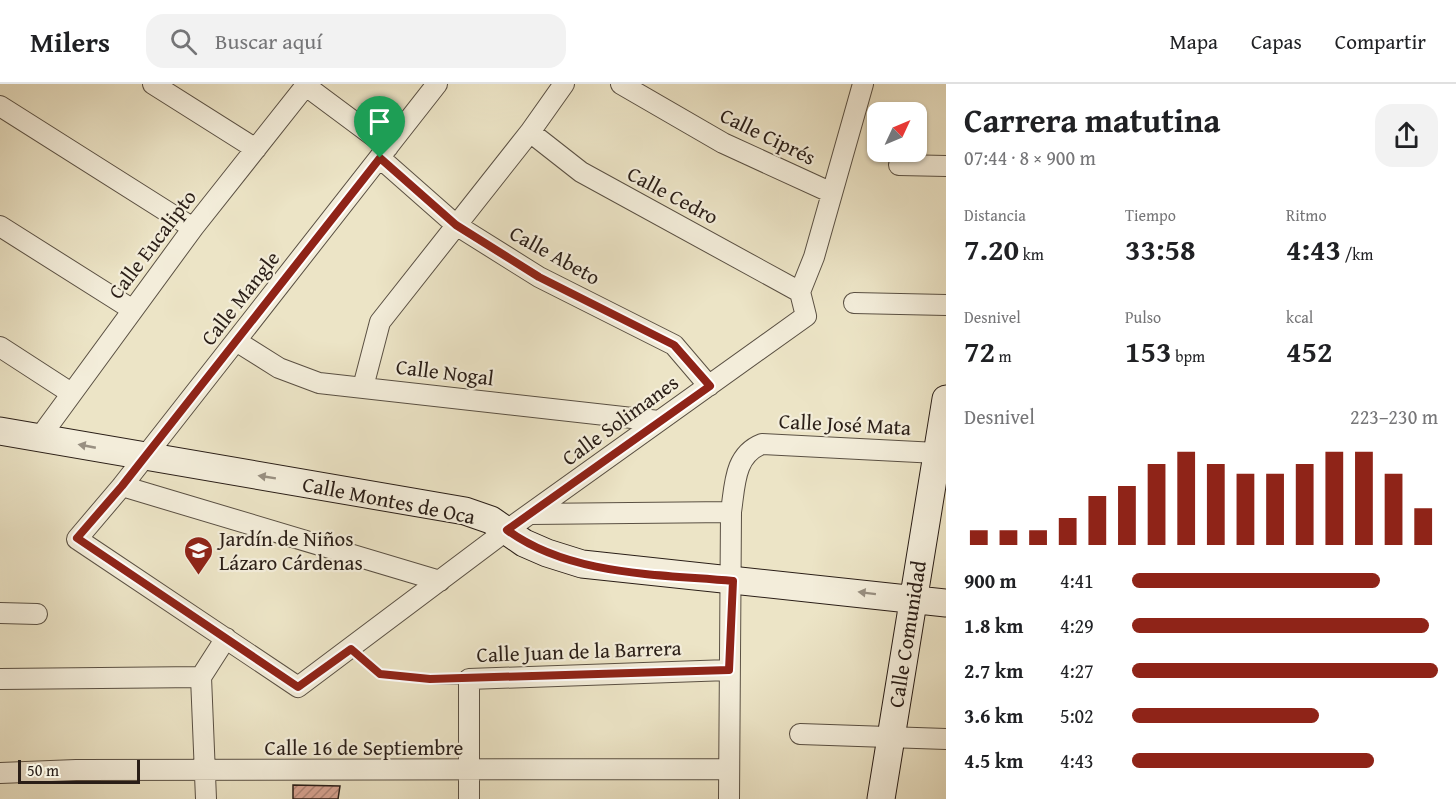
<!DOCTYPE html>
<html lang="es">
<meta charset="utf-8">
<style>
:root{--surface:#fff;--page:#f2f2f2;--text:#202124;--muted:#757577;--line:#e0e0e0;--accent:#8f2418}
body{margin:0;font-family:"Gentium Book Plus",serif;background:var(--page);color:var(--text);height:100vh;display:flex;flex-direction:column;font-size:22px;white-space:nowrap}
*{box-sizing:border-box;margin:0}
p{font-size:20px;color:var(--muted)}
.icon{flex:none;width:33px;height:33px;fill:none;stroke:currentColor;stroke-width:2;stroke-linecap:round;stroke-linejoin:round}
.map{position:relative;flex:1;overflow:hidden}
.panel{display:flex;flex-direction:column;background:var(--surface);width:510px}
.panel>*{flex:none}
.needle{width:39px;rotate:46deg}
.buttons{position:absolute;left:867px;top:18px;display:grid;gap:12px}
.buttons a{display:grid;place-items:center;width:60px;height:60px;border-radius:12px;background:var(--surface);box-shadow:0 2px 4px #0004;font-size:30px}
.scale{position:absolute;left:18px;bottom:15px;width:122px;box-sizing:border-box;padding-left:6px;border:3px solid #2a1e17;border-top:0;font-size:16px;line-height:21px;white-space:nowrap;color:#2a1e17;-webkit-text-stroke:4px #f3edda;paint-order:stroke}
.pin{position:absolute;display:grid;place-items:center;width:51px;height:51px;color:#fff;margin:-62px -26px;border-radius:50% 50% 50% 0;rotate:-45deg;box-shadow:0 0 6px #0007}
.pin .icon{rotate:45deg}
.round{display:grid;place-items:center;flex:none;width:63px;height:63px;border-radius:18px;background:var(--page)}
.overview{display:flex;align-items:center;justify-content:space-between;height:102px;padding:0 18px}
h1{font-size:33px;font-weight:800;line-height:45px}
.figures{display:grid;grid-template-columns:repeat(3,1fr);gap:9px;height:102px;padding:6px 18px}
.figures div{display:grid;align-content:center}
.figures b{font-size:30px;font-weight:800}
.figures small{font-size:16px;font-weight:400}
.figures p{font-size:16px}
.chart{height:168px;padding:12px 18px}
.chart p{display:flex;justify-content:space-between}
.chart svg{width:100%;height:108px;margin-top:6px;stroke:var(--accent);stroke-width:6}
ul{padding:0 18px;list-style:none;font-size:20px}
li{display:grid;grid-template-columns:96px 72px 1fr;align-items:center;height:45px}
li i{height:15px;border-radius:8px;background:var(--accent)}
header{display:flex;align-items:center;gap:36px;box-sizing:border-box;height:84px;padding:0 30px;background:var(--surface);border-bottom:2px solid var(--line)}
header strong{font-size:28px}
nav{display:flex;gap:33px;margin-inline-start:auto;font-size:21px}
.search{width:420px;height:54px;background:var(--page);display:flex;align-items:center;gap:15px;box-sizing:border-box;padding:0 21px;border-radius:18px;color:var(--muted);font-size:22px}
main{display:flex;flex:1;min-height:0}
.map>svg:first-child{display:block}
</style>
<header>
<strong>Milers</strong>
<div class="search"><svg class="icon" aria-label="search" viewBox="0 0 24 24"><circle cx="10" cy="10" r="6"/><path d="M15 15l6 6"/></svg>Buscar aquí</div>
<nav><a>Mapa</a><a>Capas</a><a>Compartir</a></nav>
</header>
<main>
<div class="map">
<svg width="946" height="715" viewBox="0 0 946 715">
<defs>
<pattern id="building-hatch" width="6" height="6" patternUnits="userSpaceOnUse" patternTransform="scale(1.5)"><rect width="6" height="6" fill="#d8a391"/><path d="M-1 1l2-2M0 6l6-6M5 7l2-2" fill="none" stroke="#af8475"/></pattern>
</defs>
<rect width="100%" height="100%" fill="#ece4c6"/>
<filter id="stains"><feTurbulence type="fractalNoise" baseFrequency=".00333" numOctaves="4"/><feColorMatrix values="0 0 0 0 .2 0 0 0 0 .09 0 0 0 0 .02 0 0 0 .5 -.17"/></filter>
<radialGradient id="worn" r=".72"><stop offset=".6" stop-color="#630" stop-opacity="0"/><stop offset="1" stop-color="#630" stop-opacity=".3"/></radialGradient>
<!-- building -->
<path fill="url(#building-hatch)" stroke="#2a1e17" stroke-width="1.5" d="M 293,701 L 340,702 L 338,715 L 293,715 Z"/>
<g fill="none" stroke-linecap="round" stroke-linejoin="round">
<defs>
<path id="lane" d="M 430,595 L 469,595"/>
<path id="street" d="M 153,0 L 256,65
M 437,0 L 122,402 L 77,455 L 298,603 L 507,446 L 806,232 L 800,208 L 814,173 L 863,0
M 621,0 L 723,59 L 832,109
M 306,2 L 388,63
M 0,22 L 193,144
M 530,48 L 581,88 L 800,208
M 380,74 L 456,141 L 539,193 L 674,261 L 709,302
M 899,81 L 946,82
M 0,142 L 133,226
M 854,219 L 946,221
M 236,257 L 279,284 L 319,299 L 659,337
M 0,263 L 71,309
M 363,303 L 380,238 L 530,48 L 564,0
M 40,353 L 193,144 L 307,0
M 122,402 L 440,497
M 530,430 L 731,428
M 0,529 L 37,530
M 0,595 L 201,593
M 800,650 L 946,655
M 0,689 L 76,686 L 729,685
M 206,715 L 201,593 L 226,554
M 469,715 L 469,595 L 729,586
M 729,715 L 731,428 C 735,401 734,371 762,360 L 937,369"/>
<path id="secondary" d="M 0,347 L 465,427 L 491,436 L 524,459 L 547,469 L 582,480 L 946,519
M 881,715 L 946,315"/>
</defs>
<!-- lane casing -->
<use href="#lane" stroke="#5a5043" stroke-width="11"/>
<!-- street casing -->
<use href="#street" stroke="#5a5043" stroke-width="22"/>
<!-- secondary casing -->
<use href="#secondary" stroke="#2a1e17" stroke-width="29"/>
<!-- path -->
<path stroke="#2a1e17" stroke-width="3" stroke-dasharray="1.5 3" stroke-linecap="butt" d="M 364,576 L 380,590 L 418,594"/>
<!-- lane -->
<use href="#lane" stroke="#f3edda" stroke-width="9"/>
<!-- street -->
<use href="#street" stroke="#f3edda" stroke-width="20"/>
<!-- secondary -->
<use href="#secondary" stroke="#f3edda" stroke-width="27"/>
</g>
<!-- one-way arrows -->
<defs><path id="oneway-solid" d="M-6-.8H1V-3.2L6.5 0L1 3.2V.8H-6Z" transform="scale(1.5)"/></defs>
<g fill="#999082">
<use href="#oneway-solid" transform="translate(87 362) rotate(-169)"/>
<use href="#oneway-solid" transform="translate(267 393) rotate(-171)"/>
<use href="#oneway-solid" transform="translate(867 509) rotate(-173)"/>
</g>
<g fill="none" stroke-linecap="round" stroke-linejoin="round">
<defs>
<path id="route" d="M 380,74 L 456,141 L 539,193 L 674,261 L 710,302 L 507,446 C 570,492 657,490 733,497 L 729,586 L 430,595 L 380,590 L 351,565 L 298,603 L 77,454 L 122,402 Z"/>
</defs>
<!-- route casing -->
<use href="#route" stroke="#fff" stroke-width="12"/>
<!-- route -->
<use href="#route" stroke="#8f2418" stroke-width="8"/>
</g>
<!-- icons -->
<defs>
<symbol id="school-pin" viewBox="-11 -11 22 30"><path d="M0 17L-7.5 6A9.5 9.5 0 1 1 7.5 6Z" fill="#8f2418" stroke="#f3edda"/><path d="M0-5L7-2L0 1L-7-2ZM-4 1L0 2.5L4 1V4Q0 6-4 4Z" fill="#fff"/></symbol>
</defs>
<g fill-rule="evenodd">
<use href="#school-pin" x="182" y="450" width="33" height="45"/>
</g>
<g text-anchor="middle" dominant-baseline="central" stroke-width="4.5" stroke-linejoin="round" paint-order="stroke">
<!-- street labels -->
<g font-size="21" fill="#2a1e17" stroke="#f3edda">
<text transform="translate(768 52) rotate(26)">Calle Ciprés</text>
<text transform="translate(673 111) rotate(28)">Calle Cedro</text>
<text transform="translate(152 160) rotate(-53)">Calle Eucalipto</text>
<text transform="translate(555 171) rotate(29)">Calle Abeto</text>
<text transform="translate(240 214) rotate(-52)">Calle Mangle</text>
<text transform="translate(445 288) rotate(7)">Calle Nogal</text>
<text transform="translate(620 336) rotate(-36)">Calle Solimanes</text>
<text transform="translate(845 340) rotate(3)">Calle José Mata</text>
<text transform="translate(389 416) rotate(11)">Calle Montes de Oca</text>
<text transform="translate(907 550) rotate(-81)">Calle Comunidad</text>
<text transform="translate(579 567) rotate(-2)">Calle Juan de la Barrera</text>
<text x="364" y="663">Calle 16 de Septiembre</text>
</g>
<!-- poi labels -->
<g font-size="21" fill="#2a1e17" stroke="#f3edda" text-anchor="start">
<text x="219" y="454">Jardín de Niños<tspan x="219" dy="24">Lázaro Cárdenas</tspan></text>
</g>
</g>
<rect width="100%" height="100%" filter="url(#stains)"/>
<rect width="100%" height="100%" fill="url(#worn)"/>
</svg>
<div class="buttons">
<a><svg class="needle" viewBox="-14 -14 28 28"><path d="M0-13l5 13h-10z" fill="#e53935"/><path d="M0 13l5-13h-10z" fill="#757577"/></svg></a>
</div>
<div class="scale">50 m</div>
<div class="pin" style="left:380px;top:74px;background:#1e9e55"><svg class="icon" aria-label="arrive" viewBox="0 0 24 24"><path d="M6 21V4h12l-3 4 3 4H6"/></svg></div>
</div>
<section class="panel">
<div class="overview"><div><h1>Carrera matutina</h1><p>07:44 · 8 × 900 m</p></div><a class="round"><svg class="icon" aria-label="share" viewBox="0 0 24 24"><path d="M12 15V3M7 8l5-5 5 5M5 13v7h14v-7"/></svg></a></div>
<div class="figures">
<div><p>Distancia</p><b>7.20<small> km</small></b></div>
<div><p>Tiempo</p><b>33:58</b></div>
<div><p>Ritmo</p><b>4:43<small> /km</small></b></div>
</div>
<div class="figures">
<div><p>Desnivel</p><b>72<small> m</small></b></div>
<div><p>Pulso</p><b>153<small> bpm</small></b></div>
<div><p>kcal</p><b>452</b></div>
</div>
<div class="chart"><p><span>Desnivel</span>223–230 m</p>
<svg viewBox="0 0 160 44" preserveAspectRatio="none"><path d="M5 44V38M15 44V38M25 44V38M35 44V33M45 44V24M55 44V20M65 44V11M75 44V6M85 44V11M95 44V15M105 44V15M115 44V11M125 44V6M135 44V6M145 44V15M155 44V29"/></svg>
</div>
<ul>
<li><b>900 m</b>4:41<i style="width:81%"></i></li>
<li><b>1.8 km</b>4:29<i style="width:97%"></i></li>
<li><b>2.7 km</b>4:27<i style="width:100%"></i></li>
<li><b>3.6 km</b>5:02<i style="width:61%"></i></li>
<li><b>4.5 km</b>4:43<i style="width:79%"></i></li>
</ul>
</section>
</main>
